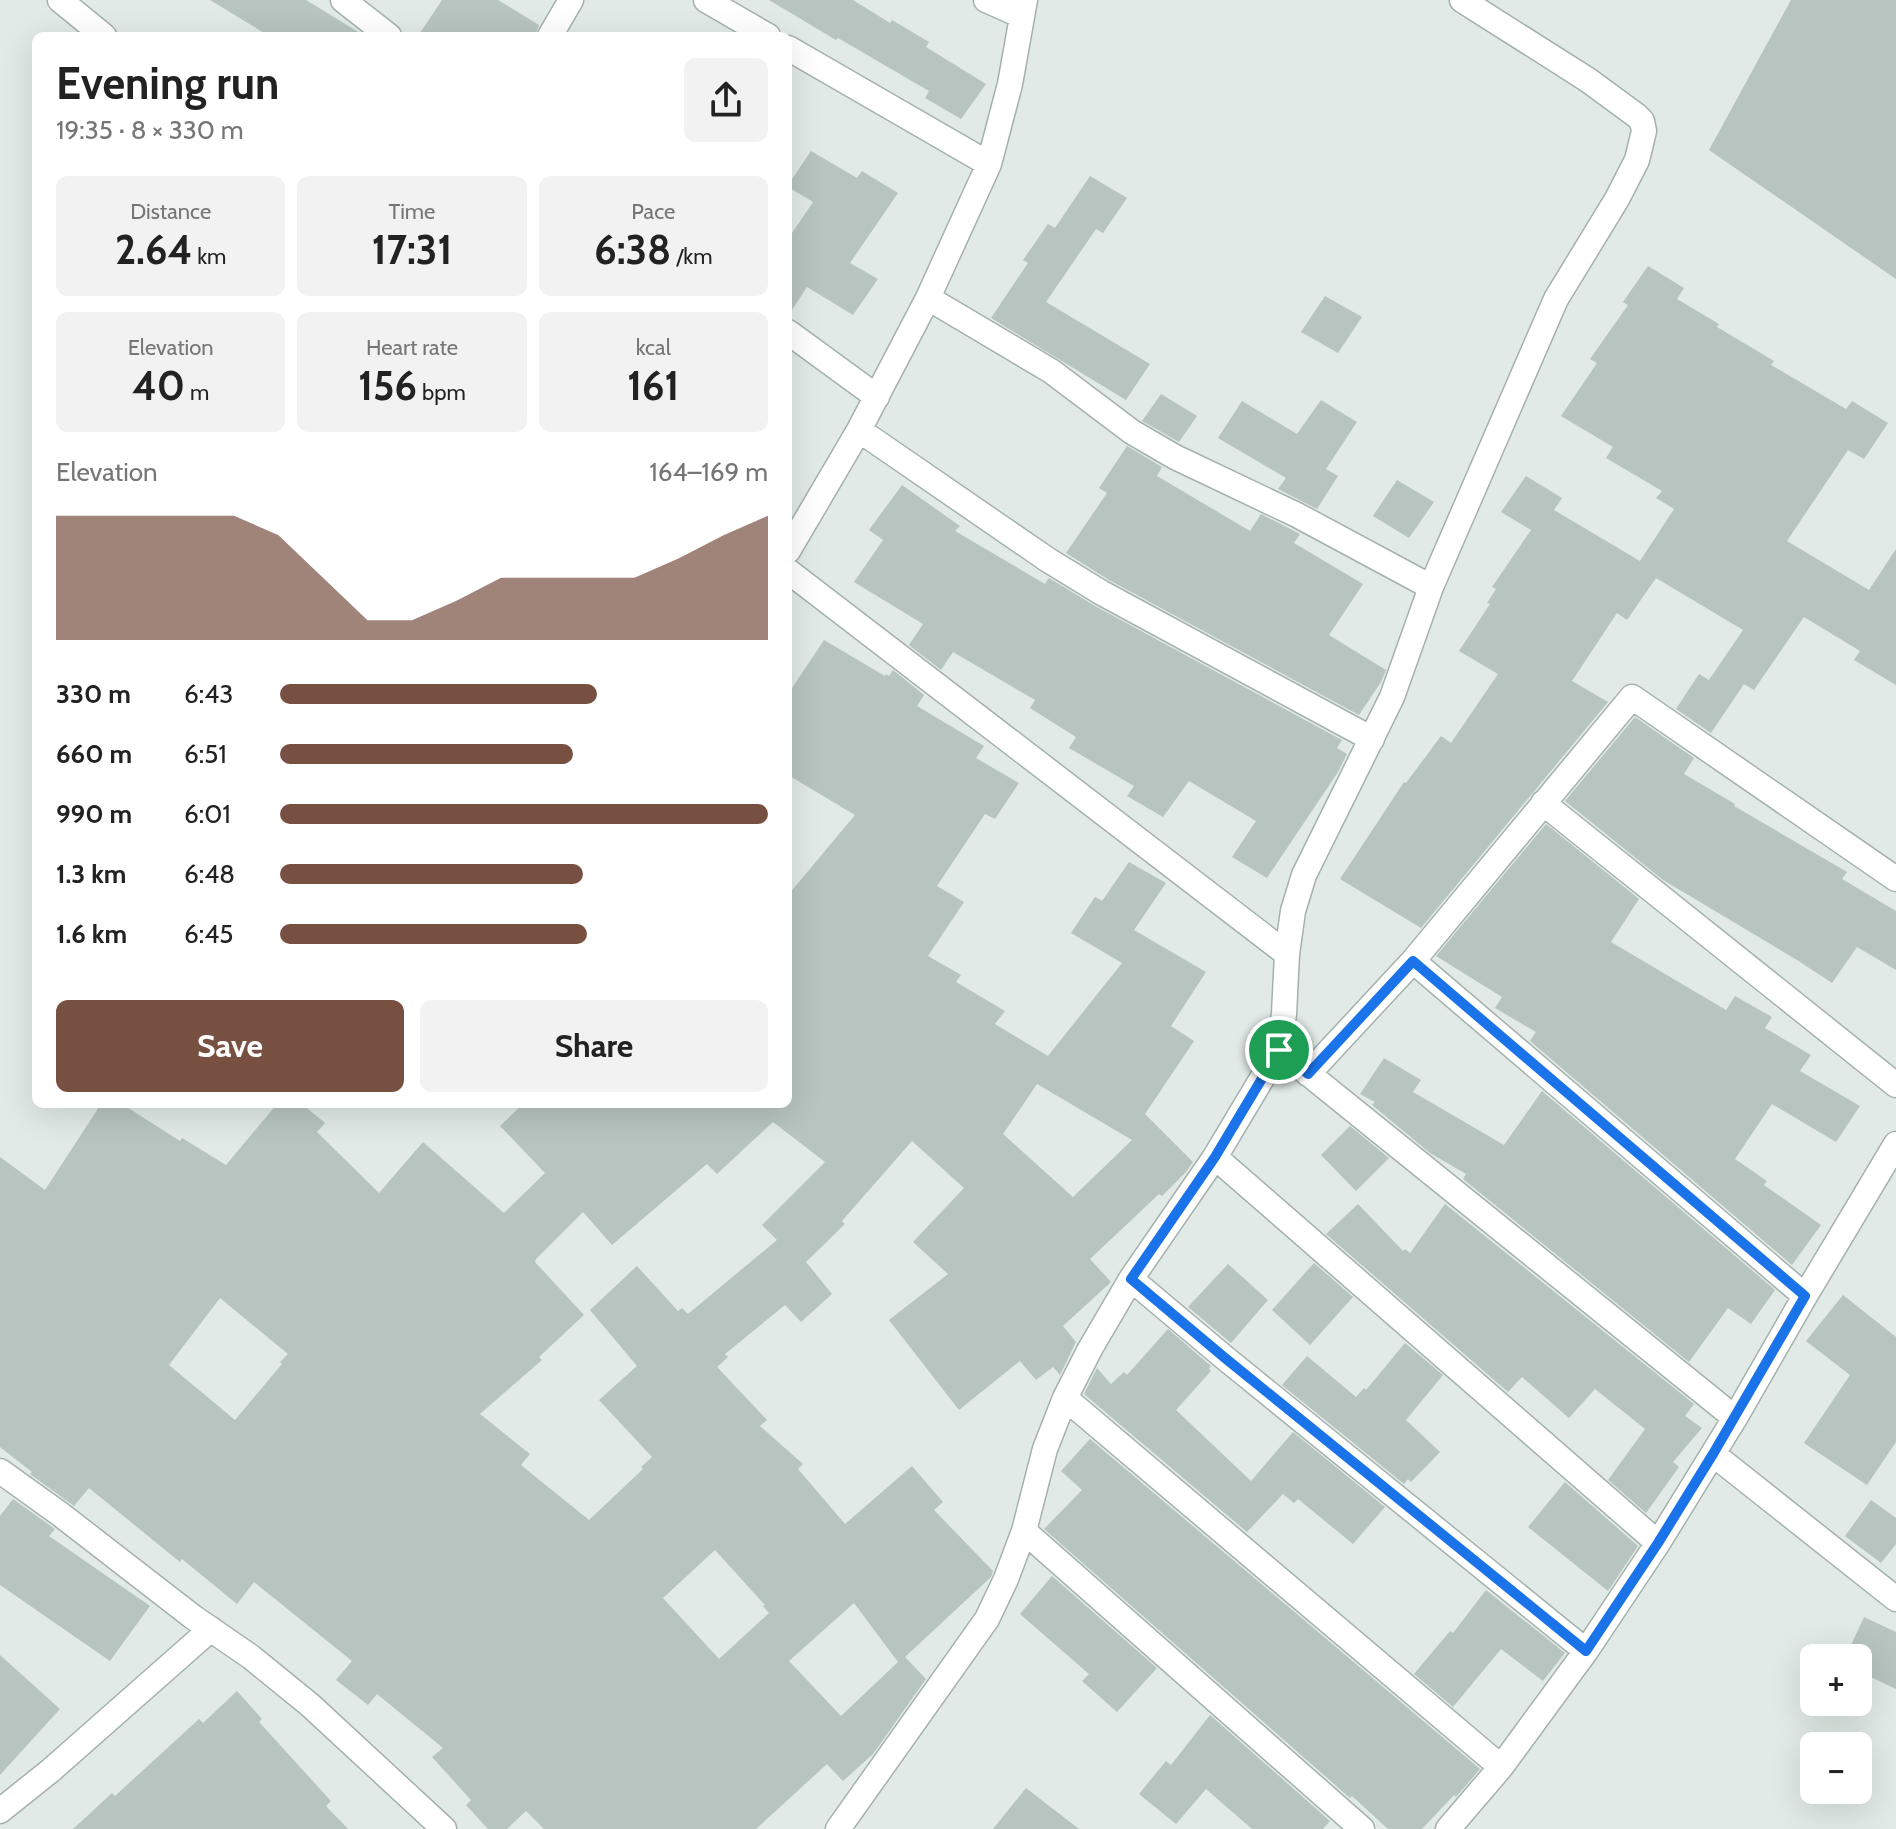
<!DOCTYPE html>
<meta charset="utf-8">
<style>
:root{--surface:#fff;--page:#f2f2f2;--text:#222;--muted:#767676;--accent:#785041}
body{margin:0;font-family:Cabin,sans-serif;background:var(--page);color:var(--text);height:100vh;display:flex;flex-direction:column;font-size:30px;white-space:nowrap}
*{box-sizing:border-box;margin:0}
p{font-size:26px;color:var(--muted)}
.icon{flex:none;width:44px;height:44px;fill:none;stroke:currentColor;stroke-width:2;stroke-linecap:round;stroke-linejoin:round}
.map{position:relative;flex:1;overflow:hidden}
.drawer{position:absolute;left:32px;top:32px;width:760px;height:1076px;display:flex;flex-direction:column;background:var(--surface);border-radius:12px;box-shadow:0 8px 32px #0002}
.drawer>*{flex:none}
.fabs{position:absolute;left:1800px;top:1644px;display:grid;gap:16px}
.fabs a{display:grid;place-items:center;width:72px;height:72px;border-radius:12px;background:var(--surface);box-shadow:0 8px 32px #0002;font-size:40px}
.pin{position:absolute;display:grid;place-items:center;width:68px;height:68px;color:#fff;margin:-34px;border:4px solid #fff;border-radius:50%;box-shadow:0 2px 8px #0007}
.round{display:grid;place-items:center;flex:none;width:84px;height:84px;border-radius:12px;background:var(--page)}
.summary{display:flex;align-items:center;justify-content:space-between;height:136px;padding:0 24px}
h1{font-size:44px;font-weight:700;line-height:60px}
.figures{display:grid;grid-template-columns:repeat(3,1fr);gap:12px;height:136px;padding:8px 24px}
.figures div{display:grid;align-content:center;border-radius:12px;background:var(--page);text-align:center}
.figures b{font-size:40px;font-weight:700}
.figures small{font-size:22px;font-weight:400}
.figures p{font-size:22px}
.chart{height:224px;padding:16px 24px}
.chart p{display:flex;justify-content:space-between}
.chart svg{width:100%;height:144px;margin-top:8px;fill:var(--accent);opacity:.7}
.primary-button{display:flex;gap:16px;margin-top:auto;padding:16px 24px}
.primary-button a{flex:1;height:92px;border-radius:12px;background:var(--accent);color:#fff;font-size:32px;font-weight:700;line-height:92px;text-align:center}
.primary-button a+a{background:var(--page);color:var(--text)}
ul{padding:0 24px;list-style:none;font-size:26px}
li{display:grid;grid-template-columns:128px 96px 1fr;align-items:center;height:60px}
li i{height:20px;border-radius:10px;background:var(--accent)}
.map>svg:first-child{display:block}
</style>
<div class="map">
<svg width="1896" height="1829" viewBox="0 0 1896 1829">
<rect width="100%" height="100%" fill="#e1eae6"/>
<!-- building -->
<path fill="#b7c4bf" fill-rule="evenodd" d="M 210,0 L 306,0 L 365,36 L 269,36 Z
M 442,0 L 498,0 L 539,25 L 535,36 L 418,36 Z
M 769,0 L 853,0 L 890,23 L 892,20 L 929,42 L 926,47 L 986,84 L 961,119 L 925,98 L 929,91 L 838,38 L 836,40 Z
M 1791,0 L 1896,0 L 1896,279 L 1709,150 Z
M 811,151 L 857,178 L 862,171 L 898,193 L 850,263 L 878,279 L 853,315 L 807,287 L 788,316 L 788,239 L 813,202 L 788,187 L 788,185 Z
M 1090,176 L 1127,198 L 1103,233 L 1096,229 L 1046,302 L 1150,364 L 1126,400 L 991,318 L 1028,263 L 1023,260 L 1048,224 L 1055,228 Z
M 1648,266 L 1684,288 L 1677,299 L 1719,324 L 1717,327 L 1774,361 L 1771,365 L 1846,409 L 1852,401 L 1888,423 L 1864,459 L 1848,450 L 1787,541 L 1869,590 L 1896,549 L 1896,685 L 1854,660 L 1860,651 L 1804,617 L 1754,690 L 1744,684 L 1711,733 L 1676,709 L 1699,674 L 1709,680 L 1743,630 L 1656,578 L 1627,620 L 1617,613 L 1572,681 L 1608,702 L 1421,928 L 1340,879 L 1404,782 L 1406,783 L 1441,736 L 1451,743 L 1498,674 L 1459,651 L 1490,604 L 1487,603 L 1496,589 L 1492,587 L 1531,530 L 1501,512 L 1526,476 L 1562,498 L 1554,510 L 1640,561 L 1674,509 L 1656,498 L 1662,491 L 1606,458 L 1613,447 L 1561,416 L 1597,363 L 1590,359 L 1628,305 L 1623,302 Z
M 1325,296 L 1362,317 L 1338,353 L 1301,332 Z
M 1161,394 L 1197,416 L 1179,442 L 1142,421 Z
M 1321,400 L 1357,422 L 1326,469 L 1338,476 L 1317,509 L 1278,489 L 1286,478 L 1218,438 L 1242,401 L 1297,434 Z
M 1127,446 L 1162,467 L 1157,476 L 1250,531 L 1261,514 L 1300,534 L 1294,543 L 1363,584 L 1329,635 L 1386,670 L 1381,682 L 1359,715 L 1109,580 L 1066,553 L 1107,493 L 1099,488 Z
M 1397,480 L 1434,502 L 1409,538 L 1373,516 Z
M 902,485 L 960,526 L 955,531 L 1045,584 L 1049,578 L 1095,606 L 1342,740 L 1337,748 L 1347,754 L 1338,772 L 1267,878 L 1232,857 L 1256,821 L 1189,781 L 1163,817 L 1127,796 L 1134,786 L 1069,748 L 1076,737 L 1030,708 L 1035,700 L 953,652 L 941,670 L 909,645 L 923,624 L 854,582 L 883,540 L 869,530 Z
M 824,640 L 885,676 L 886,674 L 889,676 L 893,670 L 924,695 L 917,706 L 984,746 L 976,758 L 1019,783 L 995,819 L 985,814 L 937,886 L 964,902 L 928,956 L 961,975 L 956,982 L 1005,1011 L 995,1024 L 1048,1056 L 1122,963 L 1071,933 L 1095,897 L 1102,901 L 1129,862 L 1166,883 L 1134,930 L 1206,972 L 1171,1026 L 1194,1041 L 1145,1114 L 1193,1162 L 1186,1172 L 1162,1196 L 1159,1194 L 1090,1259 L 1111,1282 L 1063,1326 L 1076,1342 L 1060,1375 L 1053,1367 L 1036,1380 L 1020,1361 L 959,1410 L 889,1320 L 948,1274 L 913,1242 L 964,1188 L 912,1141 L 842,1221 L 845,1224 L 806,1262 L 832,1294 L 801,1322 L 785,1305 L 725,1354 L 728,1357 L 717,1367 L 767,1420 L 760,1426 L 803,1464 L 798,1469 L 845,1524 L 912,1466 L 943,1502 L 934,1510 L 993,1571 L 991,1577 L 905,1657 L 926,1679 L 873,1754 L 843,1781 L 827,1764 L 756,1829 L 544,1829 L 526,1811 L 507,1829 L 488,1829 L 466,1805 L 471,1800 L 432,1757 L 443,1748 L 377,1694 L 368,1705 L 336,1680 L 352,1661 L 254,1582 L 237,1604 L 182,1559 L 180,1562 L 89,1488 L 74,1506 L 30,1474 L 32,1472 L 0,1447 L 0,1157 L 45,1190 L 101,1104 L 122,1104 L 180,1141 L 182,1138 L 226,1165 L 277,1104 L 302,1104 L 325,1123 L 317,1132 L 379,1193 L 423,1142 L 504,1213 L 545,1173 L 500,1126 L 523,1104 L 788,1104 L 788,895 L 855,815 L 788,775 L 788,694 ZM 1037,1084 L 1132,1140 L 1073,1197 L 1003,1134 ZM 773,1122 L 825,1162 L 762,1225 L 777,1240 L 688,1314 L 682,1308 L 678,1311 L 637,1266 L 590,1310 L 637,1366 L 599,1400 L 652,1457 L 641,1467 L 643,1469 L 589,1520 L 521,1465 L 530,1454 L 480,1414 L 542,1360 L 539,1357 L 584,1315 L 535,1262 L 536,1259 L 583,1212 L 612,1245 L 707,1164 L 717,1174 ZM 220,1298 L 288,1354 L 280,1362 L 282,1364 L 235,1420 L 169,1365 ZM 715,1550 L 765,1605 L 763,1606 L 769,1613 L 719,1659 L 663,1598 ZM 854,1603 L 898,1662 L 841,1716 L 789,1661 Z
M 1635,717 L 1694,758 L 1684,774 L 1735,804 L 1734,806 L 1847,872 L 1842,879 L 1896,911 L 1896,970 L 1857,947 L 1832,983 L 1797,960 L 1663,880 L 1565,801 Z
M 1546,824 L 1639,899 L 1611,942 L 1726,1010 L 1735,996 L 1772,1017 L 1765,1028 L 1811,1055 L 1800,1071 L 1860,1106 L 1836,1142 L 1772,1104 L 1735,1159 L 1767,1181 L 1764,1185 L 1821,1225 L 1792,1265 L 1530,1041 L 1536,1032 L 1495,1008 L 1502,997 L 1436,956 Z
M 1384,1058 L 1421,1080 L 1413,1092 L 1504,1145 L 1542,1091 L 1775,1290 L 1751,1324 L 1728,1308 L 1689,1362 L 1463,1179 L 1466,1174 L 1430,1153 L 1372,1105 L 1375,1102 L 1360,1094 Z
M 1350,1126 L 1389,1158 L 1356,1191 L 1321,1155 Z
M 1358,1204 L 1403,1251 L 1405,1249 L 1410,1253 L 1445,1204 L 1694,1404 L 1685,1416 L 1702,1428 L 1673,1462 L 1679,1467 L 1646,1513 L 1608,1480 L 1645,1429 L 1595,1389 L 1569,1418 L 1522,1377 L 1508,1392 L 1326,1234 Z
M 1314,1263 L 1353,1297 L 1310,1345 L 1272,1310 Z
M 1228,1264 L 1268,1300 L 1231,1343 L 1188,1307 Z
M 1843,1295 L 1896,1337 L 1896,1442 L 1867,1485 L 1804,1443 L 1850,1375 L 1806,1341 Z
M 1168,1329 L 1211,1366 L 1209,1369 L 1211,1371 L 1176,1410 L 1251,1481 L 1293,1432 L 1385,1507 L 1353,1544 L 1298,1499 L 1294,1503 L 1283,1494 L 1247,1532 L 1084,1394 L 1097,1368 L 1111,1384 L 1124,1372 L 1127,1375 Z
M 1405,1343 L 1443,1375 L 1406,1420 L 1440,1452 L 1411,1482 L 1408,1479 L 1404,1484 L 1282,1385 L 1307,1356 L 1356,1397 L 1364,1388 L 1366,1390 Z
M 1090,1439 L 1480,1769 L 1456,1797 L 1454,1795 L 1422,1829 L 1388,1829 L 1352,1796 L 1350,1798 L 1044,1529 L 1082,1490 L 1061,1471 Z
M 1565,1482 L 1638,1546 L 1608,1591 L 1528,1527 Z
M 13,1499 L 55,1529 L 49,1536 L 150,1606 L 110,1661 L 0,1585 L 0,1516 Z
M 1871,1500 L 1896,1518 L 1896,1544 L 1881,1563 L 1845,1536 Z
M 1052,1576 L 1157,1668 L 1117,1712 L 1082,1681 L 1089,1674 L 1020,1614 Z
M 1486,1590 L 1565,1653 L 1543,1681 L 1501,1649 L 1453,1707 L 1414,1674 L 1450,1631 L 1453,1633 Z
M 1864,1617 L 1896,1632 L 1896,1689 L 1858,1671 L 1858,1658 L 1845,1658 Z
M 0,1655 L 60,1709 L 0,1775 Z
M 237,1691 L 262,1719 L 259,1722 L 331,1801 L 326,1806 L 348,1829 L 73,1829 L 112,1793 L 115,1796 L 199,1719 L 203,1723 Z
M 1210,1715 L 1330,1821 L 1323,1829 L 1252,1829 L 1206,1789 L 1176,1824 L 1139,1794 L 1166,1761 L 1171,1765 Z
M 1026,1788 L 1079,1829 L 993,1829 Z"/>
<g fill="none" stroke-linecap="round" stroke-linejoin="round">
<defs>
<path id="minor" d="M 60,0 L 104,36
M 343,0 L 389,36
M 706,0 L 768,36
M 986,0 L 1022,16
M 550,36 L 571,0
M 788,48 L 989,164
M 928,298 L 1051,371 L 1132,432 L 1175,457 L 1297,515 L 1431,587
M 788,332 L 877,397
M 859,430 L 1048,560 L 1102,593 L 1372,739
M 788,551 L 859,430 L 928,298 L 989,164 L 1010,84 L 1025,0
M 788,571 L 1287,954
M 1543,803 L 1896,1085
M 1413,961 L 1805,1296
M 1279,1050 L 1735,1418
M 1308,1074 L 1413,961 L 1632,697 L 1896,879
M 1215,1157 L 1658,1543
M 1131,1279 L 1225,1358 L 1586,1651
M 1065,1398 L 1501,1767
M 1713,1454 L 1896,1599
M 0,1471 L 60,1514 L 193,1617 L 251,1657 L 310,1705 L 444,1829
M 1024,1531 L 1362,1829
M 0,1811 L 50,1771 L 211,1629
M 838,1829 L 987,1619 L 1006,1579 L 1024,1531 L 1045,1449 L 1065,1398 L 1090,1349 L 1131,1279 L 1215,1157 L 1279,1050 L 1284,1014 L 1287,954 L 1293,911 L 1304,875 L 1392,697 L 1431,587 L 1556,299 L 1617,199 L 1637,160 L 1644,131 L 1642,121 L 1637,116 L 1588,80 L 1462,0
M 1448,1829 L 1501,1767 L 1586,1651 L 1658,1543 L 1735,1418 L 1805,1296 L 1896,1144"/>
</defs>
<!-- minor casing -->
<use href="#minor" stroke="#a4b1ad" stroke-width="27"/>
<!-- minor -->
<use href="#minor" stroke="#fff" stroke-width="24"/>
</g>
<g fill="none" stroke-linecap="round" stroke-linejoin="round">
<defs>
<path id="route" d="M 1413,961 L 1805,1296 L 1713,1454 L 1658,1543 L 1586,1651 L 1225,1358 L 1131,1279 L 1215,1157 L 1279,1050 L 1308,1074 Z"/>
</defs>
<!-- route casing -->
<use href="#route" stroke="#fff" stroke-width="16"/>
<!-- route -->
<use href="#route" stroke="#1a73e8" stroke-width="10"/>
</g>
</svg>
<div class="fabs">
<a>+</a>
<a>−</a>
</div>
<div class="pin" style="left:1279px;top:1050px;background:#1e9e55"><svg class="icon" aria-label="arrive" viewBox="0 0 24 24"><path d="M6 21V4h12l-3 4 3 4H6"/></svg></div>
<section class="drawer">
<div class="summary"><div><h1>Evening run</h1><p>19:35 · 8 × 330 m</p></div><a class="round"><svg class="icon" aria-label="share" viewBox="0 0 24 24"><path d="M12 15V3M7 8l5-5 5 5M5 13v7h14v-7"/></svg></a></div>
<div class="figures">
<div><p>Distance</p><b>2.64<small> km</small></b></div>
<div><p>Time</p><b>17:31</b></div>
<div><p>Pace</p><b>6:38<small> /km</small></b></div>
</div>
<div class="figures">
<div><p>Elevation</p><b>40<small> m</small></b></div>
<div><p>Heart rate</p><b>156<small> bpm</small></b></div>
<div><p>kcal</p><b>161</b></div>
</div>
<div class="chart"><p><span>Elevation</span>164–169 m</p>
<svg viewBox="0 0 160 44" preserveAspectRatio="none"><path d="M0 44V6L10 6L20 6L30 6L40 6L50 12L60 25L70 38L80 38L90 32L100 25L110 25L120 25L130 25L140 19L150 12L160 6V44z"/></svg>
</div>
<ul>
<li><b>330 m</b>6:43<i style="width:65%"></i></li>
<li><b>660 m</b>6:51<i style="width:60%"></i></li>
<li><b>990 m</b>6:01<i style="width:100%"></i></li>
<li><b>1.3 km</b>6:48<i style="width:62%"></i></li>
<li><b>1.6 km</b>6:45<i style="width:63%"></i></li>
</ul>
<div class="primary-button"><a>Save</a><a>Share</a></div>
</section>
</div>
